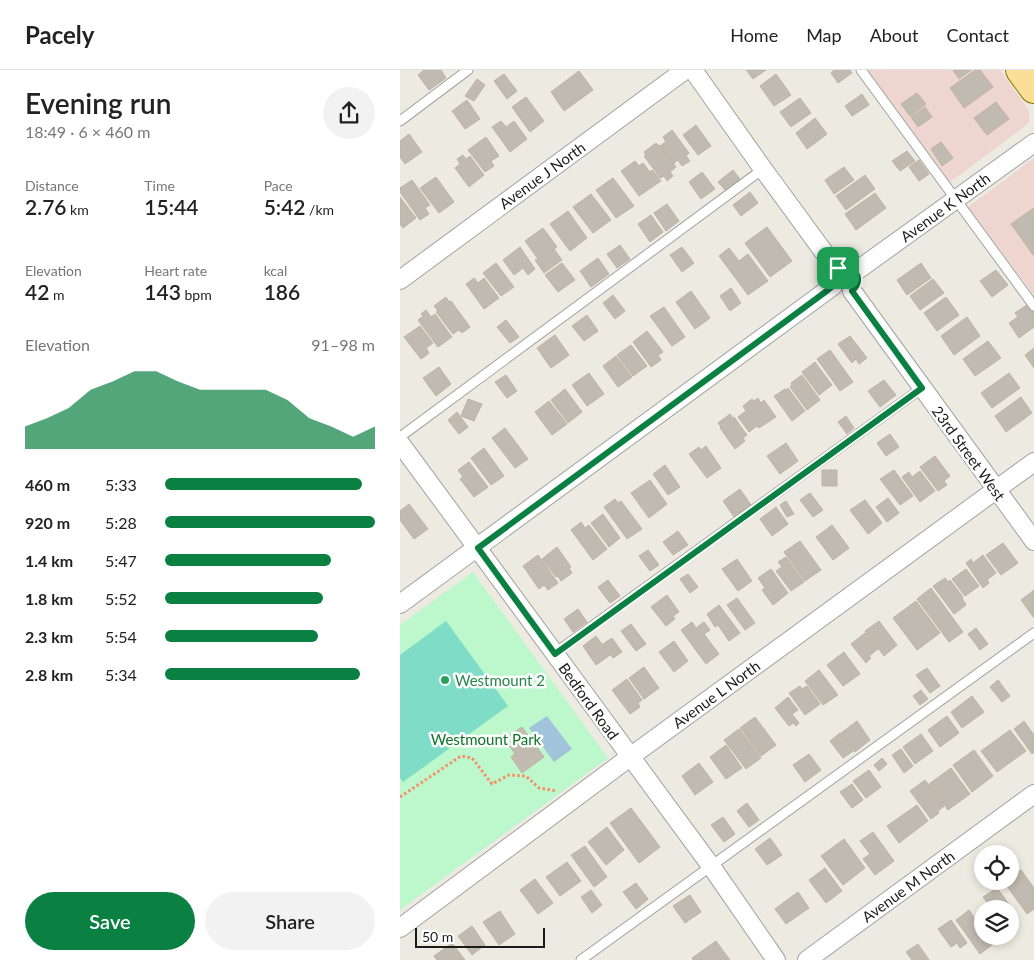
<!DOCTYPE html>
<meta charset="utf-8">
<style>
:root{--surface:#fff;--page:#f2f2f2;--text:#222;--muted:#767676;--line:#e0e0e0;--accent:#0b8043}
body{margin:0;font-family:Lato,sans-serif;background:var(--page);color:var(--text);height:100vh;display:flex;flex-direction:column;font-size:19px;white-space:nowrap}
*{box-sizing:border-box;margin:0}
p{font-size:16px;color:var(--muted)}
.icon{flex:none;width:28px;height:28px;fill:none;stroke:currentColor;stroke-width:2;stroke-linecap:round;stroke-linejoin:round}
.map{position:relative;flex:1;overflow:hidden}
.side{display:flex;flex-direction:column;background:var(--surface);width:400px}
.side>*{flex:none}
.buttons{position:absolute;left:574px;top:775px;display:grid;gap:10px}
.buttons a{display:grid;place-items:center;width:45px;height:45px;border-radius:50%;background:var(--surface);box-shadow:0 2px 8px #0003;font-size:25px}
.scale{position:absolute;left:15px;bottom:12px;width:130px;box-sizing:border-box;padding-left:5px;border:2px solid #1b1b1b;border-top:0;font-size:14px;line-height:18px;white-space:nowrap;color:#1b1b1b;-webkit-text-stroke:4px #fff;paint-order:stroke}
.pin{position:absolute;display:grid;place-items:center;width:42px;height:42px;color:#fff;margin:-21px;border-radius:10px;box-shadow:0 2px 8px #0006}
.round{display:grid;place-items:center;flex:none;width:52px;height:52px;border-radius:26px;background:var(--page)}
.head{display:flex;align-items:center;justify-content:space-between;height:85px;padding:0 25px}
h1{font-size:28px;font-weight:600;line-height:38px}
.stats{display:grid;grid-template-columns:repeat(3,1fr);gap:8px;height:85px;padding:5px 25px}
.stats div{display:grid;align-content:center}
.stats b{font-size:21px;font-weight:600}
.stats small{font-size:14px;font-weight:400}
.stats p{font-size:14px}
.chart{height:140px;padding:10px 25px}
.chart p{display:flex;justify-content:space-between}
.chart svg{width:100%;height:90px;margin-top:5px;fill:var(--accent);opacity:.7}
.primary-button{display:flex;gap:10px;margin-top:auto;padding:10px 25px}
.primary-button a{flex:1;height:58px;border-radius:30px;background:var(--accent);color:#fff;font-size:20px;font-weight:600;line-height:58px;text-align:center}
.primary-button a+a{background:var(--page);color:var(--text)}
ul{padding:0 25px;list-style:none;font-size:16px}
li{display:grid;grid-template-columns:80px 60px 1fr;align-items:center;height:38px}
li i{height:12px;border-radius:6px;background:var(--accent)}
header{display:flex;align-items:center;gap:30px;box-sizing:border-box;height:70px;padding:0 25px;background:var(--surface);border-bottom:1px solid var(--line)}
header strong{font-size:24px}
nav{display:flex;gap:28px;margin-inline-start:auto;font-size:18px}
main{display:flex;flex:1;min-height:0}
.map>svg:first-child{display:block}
</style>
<header>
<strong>Pacely</strong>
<nav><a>Home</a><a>Map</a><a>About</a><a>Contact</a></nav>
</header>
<main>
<section class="side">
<div class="head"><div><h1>Evening run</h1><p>18:49 · 6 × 460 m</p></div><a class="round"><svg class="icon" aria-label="share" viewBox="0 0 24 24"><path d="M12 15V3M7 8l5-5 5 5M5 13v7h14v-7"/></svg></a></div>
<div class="stats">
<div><p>Distance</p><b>2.76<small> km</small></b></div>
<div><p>Time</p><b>15:44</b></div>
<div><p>Pace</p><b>5:42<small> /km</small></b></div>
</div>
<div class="stats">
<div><p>Elevation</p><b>42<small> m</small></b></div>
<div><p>Heart rate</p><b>143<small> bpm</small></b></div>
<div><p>kcal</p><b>186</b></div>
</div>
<div class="chart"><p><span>Elevation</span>91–98 m</p>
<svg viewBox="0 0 160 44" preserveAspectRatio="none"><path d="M0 44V33L10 29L20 24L30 15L40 11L50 6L60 6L70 11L80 15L90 15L100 15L110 15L120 20L130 29L140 33L150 38L160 33V44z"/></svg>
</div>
<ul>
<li><b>460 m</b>5:33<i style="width:94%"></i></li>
<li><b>920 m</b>5:28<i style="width:100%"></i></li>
<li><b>1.4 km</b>5:47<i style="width:79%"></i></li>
<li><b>1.8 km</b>5:52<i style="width:75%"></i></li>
<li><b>2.3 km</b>5:54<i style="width:73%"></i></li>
<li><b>2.8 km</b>5:34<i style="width:93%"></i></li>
</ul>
<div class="primary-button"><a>Save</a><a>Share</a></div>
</section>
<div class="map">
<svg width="634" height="890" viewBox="0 0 634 890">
<rect width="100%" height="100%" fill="#edebe1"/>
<!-- commercial -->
<path fill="#eed5cf" d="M 468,0 L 600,0 L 628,39 L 630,50 L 624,57 L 550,112 Z
M 634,88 L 634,225 L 568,137 Z"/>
<!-- park -->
<path fill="#bcf8cb" d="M 73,502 L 208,688 L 0,840 L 0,555 Z"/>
<!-- pitch -->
<path fill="#7fdcc6" d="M 46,551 L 108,636 L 3,712 L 0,708 L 0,585 Z"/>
<!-- water -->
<path fill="#a1c4da" d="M 147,646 L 172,679 L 154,692 L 129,658 Z"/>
<!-- building -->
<path fill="#c1bab0" stroke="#beb3a3" d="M 24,0 L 41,0 L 46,8 L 29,20 L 18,5 Z
M 346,0 L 366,0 L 353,9 Z
M 434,0 L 450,0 L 452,3 L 438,13 L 431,3 Z
M 553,0 L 571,0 L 559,9 Z
M 575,0 L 580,0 L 593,17 L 564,38 L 550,18 Z
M 179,1 L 193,20 L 164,41 L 151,22 Z
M 104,4 L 117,21 L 107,29 L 94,11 Z
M 376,4 L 391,25 L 374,36 L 360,16 Z
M 77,9 L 85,15 L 74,31 L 65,26 Z
M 517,23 L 526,34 L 510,46 L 501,34 Z
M 462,24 L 469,35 L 452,46 L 445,36 Z
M 126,27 L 144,51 L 130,62 L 112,37 Z
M 400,28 L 411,43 L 391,57 L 380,42 Z
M 67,30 L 80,49 L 65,59 L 52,41 Z
M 596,32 L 609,49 L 587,65 L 574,48 Z
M 525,37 L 532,47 L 518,57 L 511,47 Z
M 415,48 L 427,64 L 407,79 L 396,63 Z
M 101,51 L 106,57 L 114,51 L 127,69 L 110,82 L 92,57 Z
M 296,55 L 311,76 L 298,85 L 283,65 Z
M 272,60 L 289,83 L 286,86 L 290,91 L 282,96 L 278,90 L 274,93 L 261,75 L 266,72 L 263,67 Z
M 9,64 L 22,82 L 5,94 L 0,87 L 0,71 Z
M 86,67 L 99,86 L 91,91 L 94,96 L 85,102 L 68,80 Z
M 541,72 L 553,88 L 542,96 L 531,79 Z
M 256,73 L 259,76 L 260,75 L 276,97 L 270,102 L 273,106 L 267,111 L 264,106 L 260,108 L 244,86 L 246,85 L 244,82 Z
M 507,81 L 515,91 L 500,101 L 492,91 Z
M 63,85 L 66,89 L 70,86 L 84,105 L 69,117 L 55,98 L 60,94 L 57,89 Z
M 519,90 L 529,104 L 519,111 L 509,97 Z
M 235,91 L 239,96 L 243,93 L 250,102 L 252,100 L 261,111 L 239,126 L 221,101 Z
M 444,97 L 454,110 L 434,124 L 425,110 Z
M 333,100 L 340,109 L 326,121 L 318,112 Z
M 302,102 L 315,119 L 301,129 L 289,112 Z
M 465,105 L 475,119 L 446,140 L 436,126 Z
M 36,107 L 54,132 L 39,143 L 20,118 Z
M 213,108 L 234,136 L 216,148 L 196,120 Z
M 12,110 L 30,135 L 25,138 L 29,144 L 20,150 L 0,122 L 0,118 Z
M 350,122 L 358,133 L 341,146 L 333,135 Z
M 475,123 L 486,138 L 456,160 L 445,144 Z
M 191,124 L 211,150 L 193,163 L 173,137 Z
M 0,127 L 16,148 L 3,158 L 0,154 Z
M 267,134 L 279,151 L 266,161 L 254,143 Z
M 634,138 L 634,186 L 611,154 Z
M 168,141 L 187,168 L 170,181 L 150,154 Z
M 251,145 L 263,162 L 250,172 L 238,154 Z
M 367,157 L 392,191 L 370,207 L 345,173 Z
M 143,158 L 157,177 L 154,179 L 162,190 L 144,203 L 135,190 L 138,189 L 125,171 Z
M 220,175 L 230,189 L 217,198 L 207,184 Z
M 120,177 L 135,199 L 128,205 L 123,198 L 114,205 L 103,190 Z
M 282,177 L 294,193 L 282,202 L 270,185 Z
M 329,178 L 339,191 L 348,184 L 368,211 L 348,225 L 319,186 Z
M 198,188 L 209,204 L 191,217 L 180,201 Z
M 96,193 L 114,217 L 101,226 L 83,203 Z
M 162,193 L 175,210 L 158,222 L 145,205 Z
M 521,193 L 531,208 L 507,225 L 497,210 Z
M 596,200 L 608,215 L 592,227 L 580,211 Z
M 74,208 L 78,213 L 84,208 L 99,228 L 84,239 L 66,214 Z
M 533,209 L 544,223 L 520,240 L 510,226 Z
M 331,218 L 341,233 L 330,241 L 320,226 Z
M 291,221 L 310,248 L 295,259 L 276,232 Z
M 213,225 L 225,241 L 215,249 L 203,233 Z
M 46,227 L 49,232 L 51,231 L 70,257 L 62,263 L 59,260 L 53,264 L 36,242 L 38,241 L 34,236 Z
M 546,227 L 559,245 L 537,261 L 524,243 Z
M 628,234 L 634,242 L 634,257 L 619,268 L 609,253 L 618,247 L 615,243 Z
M 264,237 L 285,267 L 272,276 L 250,246 Z
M 26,240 L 31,247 L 35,244 L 52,267 L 38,277 L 18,250 L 23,246 L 21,244 Z
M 187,245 L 198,261 L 184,271 L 172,256 Z
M 567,247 L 580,266 L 554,285 L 541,266 Z
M 106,250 L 119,267 L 110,273 L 97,257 Z
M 20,256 L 33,273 L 26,278 L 29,283 L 21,289 L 4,267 Z
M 247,261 L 263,282 L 258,285 L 261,290 L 251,297 L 233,272 Z
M 155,265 L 169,285 L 151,298 L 137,278 Z
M 450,266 L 467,288 L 459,294 L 456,289 L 452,293 L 438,274 Z
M 588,271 L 601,288 L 575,306 L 563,289 Z
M 231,275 L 247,296 L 233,306 L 217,285 Z
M 634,278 L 634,298 L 625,285 Z
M 430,280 L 453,312 L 440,321 L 417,289 Z
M 216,286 L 232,307 L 218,317 L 203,296 Z
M 415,292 L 432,315 L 419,325 L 402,302 Z
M 39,297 L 51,314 L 36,326 L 23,308 Z
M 189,303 L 204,324 L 187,336 L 172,315 Z
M 609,303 L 620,318 L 592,338 L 581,323 Z
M 106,305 L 117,321 L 107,328 L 95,312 Z
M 402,305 L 420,330 L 407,340 L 390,317 L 392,315 L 391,313 Z
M 484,310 L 496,325 L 480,337 L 468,321 Z
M 388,318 L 405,341 L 392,351 L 374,326 L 385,319 L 386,320 Z
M 165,319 L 182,342 L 168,353 L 151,330 Z
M 621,327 L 632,343 L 606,362 L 595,346 Z
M 358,328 L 361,333 L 364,330 L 376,347 L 359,358 L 357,356 L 349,362 L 338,347 L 346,341 L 343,336 L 352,329 L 354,331 Z
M 68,329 L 82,334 L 74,351 L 61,346 Z
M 149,331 L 167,354 L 152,365 L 135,342 Z
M 57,342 L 68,357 L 59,364 L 48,350 Z
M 330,344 L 333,348 L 334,347 L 347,365 L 343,368 L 345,371 L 335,379 L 320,358 L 321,357 L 318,353 Z
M 446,346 L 454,358 L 447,364 L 438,352 Z
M 105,358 L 128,389 L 115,398 L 92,368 Z
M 490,364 L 499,377 L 486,386 L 477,373 Z
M 386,373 L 398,391 L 380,404 L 367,386 Z
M 306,376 L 321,398 L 307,408 L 289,384 L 299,377 L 301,380 Z
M 84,378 L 104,406 L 91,415 L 71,388 Z
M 535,386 L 550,406 L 544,411 L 547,415 L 538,421 L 520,397 Z
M 69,392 L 88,417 L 74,427 L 60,409 L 63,407 L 58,400 Z
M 265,395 L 280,417 L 268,425 L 253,404 Z
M 422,400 L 437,400 L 437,416 L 422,416 Z
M 494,400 L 513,426 L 500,435 L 480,409 Z
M 520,401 L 535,421 L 520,432 L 502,407 L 509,402 L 512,407 Z
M 250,410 L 267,434 L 249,448 L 231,423 Z
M 340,419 L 351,435 L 334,447 L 323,431 Z
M 410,423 L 423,440 L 413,447 L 400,430 Z
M 488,428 L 499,443 L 487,452 L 476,437 Z
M 215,429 L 218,433 L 221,431 L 242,459 L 227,469 L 204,437 Z
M 465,430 L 482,453 L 468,464 L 450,440 Z
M 386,431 L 394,444 L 387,447 L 380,435 Z
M 9,434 L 28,459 L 14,469 L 0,450 L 0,441 Z
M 376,437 L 388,454 L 372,466 L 360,449 Z
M 203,444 L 220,468 L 209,477 L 191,453 Z
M 181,452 L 185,458 L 189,455 L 207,479 L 193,490 L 171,460 Z
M 432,455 L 449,478 L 433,490 L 416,467 Z
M 278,461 L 288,475 L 273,485 L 263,472 Z
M 400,471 L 421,500 L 405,511 L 384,482 Z
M 603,473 L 618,493 L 601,505 L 586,485 Z
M 157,477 L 171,497 L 169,498 L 172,503 L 161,511 L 158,506 L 156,507 L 142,489 Z
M 248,480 L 259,495 L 250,501 L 239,486 Z
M 138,485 L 158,513 L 148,520 L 144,515 L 139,519 L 123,496 Z
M 583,485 L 596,503 L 587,510 L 589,513 L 583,518 L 566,493 L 571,489 L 573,493 Z
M 386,487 L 404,512 L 391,521 L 376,501 L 382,497 L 378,492 Z
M 337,489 L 352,511 L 338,521 L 322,499 Z
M 371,499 L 388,523 L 373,535 L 362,520 L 365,518 L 358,508 Z
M 566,499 L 579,516 L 565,526 L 552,509 Z
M 288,504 L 298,517 L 290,523 L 280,509 Z
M 545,508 L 548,512 L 550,510 L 563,527 L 562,528 L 566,535 L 554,544 L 533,516 Z
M 208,510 L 220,526 L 210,533 L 198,517 Z
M 531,518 L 563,562 L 549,572 L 517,529 Z
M 634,520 L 634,548 L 621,530 Z
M 267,525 L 279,542 L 273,546 L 275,549 L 266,556 L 251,537 Z
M 337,528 L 355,553 L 345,560 L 327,535 Z
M 516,531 L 540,563 L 517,580 L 493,548 Z
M 319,535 L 340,563 L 329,571 L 318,555 L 315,557 L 307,544 Z
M 178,539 L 187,552 L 173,562 L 164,549 Z
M 479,551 L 497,575 L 484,586 L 465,561 Z
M 292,552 L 296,558 L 304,552 L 310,560 L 304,564 L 319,584 L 306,594 L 281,560 Z
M 231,554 L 246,574 L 236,581 L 221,561 Z
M 576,558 L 588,574 L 580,580 L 568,564 Z
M 465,563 L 478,579 L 469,586 L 471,588 L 466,593 L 451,574 Z
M 196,566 L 210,585 L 196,595 L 183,576 Z
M 212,568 L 222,582 L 213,588 L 203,574 Z
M 274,571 L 288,591 L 274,602 L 259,582 Z
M 444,582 L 460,604 L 443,616 L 427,595 Z
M 244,597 L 259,618 L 244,629 L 229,608 Z
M 527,598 L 540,616 L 530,623 L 516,605 Z
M 419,600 L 438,625 L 423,635 L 405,611 Z
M 227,609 L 242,630 L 238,633 L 240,637 L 230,644 L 212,620 Z
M 598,610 L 610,626 L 602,632 L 590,617 Z
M 400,616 L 402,619 L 407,616 L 420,634 L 405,645 L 389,623 Z
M 521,620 L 528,629 L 520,635 L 513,626 Z
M 572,626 L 584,642 L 562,658 L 551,642 Z
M 388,627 L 398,640 L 392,644 L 399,653 L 396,656 L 393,653 L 389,656 L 375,638 Z
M 547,646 L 559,663 L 540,677 L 528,660 Z
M 355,647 L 376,675 L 361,686 L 340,658 Z
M 457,651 L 470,670 L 455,682 L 441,663 Z
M 624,651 L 634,665 L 634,682 L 632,684 L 614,659 Z
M 122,657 L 144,687 L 122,703 L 111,687 L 115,684 L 108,674 L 114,670 L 110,665 Z
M 339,659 L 361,688 L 346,699 L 324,670 Z
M 610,660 L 626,681 L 597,702 L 581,681 Z
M 440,663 L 453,681 L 443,688 L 430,671 Z
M 521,664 L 533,681 L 515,694 L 503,677 Z
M 326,675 L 342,698 L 326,709 L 310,687 Z
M 501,679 L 513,696 L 504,703 L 492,685 Z
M 574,680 L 593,706 L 572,722 L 553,695 Z
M 409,684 L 421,700 L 405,712 L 393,695 Z
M 482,688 L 487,694 L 479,701 L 474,695 Z
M 299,693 L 313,712 L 295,725 L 282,706 Z
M 551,698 L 570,724 L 548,740 L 529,714 Z
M 469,700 L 481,717 L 466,728 L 453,711 Z
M 525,710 L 544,736 L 538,741 L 539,743 L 531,749 L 510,721 Z
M 452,714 L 463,730 L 452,738 L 440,722 Z
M 347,733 L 359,750 L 349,757 L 337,741 Z
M 517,735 L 528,751 L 499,773 L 487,756 Z
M 231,738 L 260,777 L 239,793 L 210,753 Z
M 323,747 L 335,764 L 324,772 L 311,755 Z
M 207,757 L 224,780 L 206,795 L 188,772 Z
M 473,762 L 494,791 L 475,805 L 463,789 L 470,784 L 460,771 Z
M 370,768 L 382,785 L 367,795 L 355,779 Z
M 444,769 L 465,798 L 443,815 L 421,786 Z
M 185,776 L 207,807 L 194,817 L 171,785 Z
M 167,792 L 181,811 L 160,826 L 146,807 Z
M 425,798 L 442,821 L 426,833 L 409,810 Z
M 621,800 L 634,818 L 634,839 L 627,844 L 604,812 L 610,811 L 610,807 Z
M 135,809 L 153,833 L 138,844 L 120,820 Z
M 236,813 L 248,829 L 236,839 L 223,822 Z
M 597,818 L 614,841 L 610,844 L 610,839 L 592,839 L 583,827 Z
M 191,820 L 202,835 L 192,843 L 181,827 Z
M 398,822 L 409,838 L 386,854 L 375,839 Z
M 290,825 L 301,842 L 285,853 L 273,836 Z
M 569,840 L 582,859 L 582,866 L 587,866 L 593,874 L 580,884 L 556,850 Z
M 100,841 L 115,864 L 99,875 L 83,852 Z
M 551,850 L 567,873 L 560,878 L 557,873 L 551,877 L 538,859 Z
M 72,856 L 85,875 L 72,885 L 58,866 Z
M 316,871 L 330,890 L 293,890 L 292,888 Z
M 52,873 L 65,890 L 37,890 L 34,886 Z
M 518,874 L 529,890 L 512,890 L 506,882 Z"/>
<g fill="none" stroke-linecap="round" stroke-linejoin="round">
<defs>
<path id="lane" d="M 461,0 L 634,236
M 0,51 L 68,0
M 0,367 L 363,99
M 155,583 L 522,318
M 181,890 L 634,563"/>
<path id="street" d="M 293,0 L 363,99 L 437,200
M 455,202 L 634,73
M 0,210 L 285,0
M 452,221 L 634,471
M 0,373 L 311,796 L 376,890
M 0,534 L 433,216
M 0,858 L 230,687 L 634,392
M 407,890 L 634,724"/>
<path id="primary" d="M 620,0 L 634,19"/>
</defs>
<!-- lane casing -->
<use href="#lane" stroke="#a2a2a2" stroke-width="11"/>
<!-- street casing -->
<use href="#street" stroke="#a2a2a2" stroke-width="20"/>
<!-- primary casing -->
<use href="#primary" stroke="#907702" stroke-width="30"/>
<!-- path -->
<path stroke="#f78d67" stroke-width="3" stroke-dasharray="2.5 2.5" stroke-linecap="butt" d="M 0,727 L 61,686 L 72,688 L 92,714 L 109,705 L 126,706 L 139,718 L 157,721"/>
<!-- lane -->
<use href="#lane" stroke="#fff" stroke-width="9"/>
<!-- street -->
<use href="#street" stroke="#fff" stroke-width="18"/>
<!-- primary -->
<use href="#primary" stroke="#fadf98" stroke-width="28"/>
</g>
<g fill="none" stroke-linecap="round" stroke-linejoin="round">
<defs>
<path id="route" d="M 443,196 C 458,198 463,211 452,221 L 522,318 L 155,584 L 78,478 L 428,220 L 433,216 C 430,207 433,199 443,196 Z"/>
</defs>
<!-- route casing -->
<use href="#route" stroke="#fff" stroke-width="10"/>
<!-- route -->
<use href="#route" stroke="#0b8043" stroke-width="6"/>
</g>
<!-- markers -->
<circle fill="#2e9e5b" stroke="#fff" stroke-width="2" cx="45" cy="610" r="5"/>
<g text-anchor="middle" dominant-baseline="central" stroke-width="5" stroke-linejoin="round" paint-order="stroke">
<!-- street labels -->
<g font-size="15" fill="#1b1b1b" stroke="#fff">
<text transform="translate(142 105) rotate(-36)">Avenue J North</text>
<text transform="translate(545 137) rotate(-36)">Avenue K North</text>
<text transform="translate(569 383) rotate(54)">23rd Street West</text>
<text transform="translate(316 624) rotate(-36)">Avenue L North</text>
<text transform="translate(189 631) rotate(54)">Bedford Road</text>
<text transform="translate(508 816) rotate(-36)">Avenue M North</text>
</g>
<!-- leisure labels -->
<g font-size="15" fill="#27864d" stroke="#fff" text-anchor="start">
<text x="55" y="610">Westmount 2</text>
</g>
<!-- park labels -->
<g font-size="15" fill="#0d7626" stroke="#fff">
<text x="86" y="669">Westmount Park</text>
</g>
</g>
</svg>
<div class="buttons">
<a><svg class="icon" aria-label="locate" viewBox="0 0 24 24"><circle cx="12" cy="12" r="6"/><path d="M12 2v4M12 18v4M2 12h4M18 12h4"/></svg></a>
<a><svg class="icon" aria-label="layers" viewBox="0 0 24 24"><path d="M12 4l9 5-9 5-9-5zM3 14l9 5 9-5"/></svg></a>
</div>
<div class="scale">50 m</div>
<div class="pin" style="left:438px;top:198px;background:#1e9e55"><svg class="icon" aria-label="arrive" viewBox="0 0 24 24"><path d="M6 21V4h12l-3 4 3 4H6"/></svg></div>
</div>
</main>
